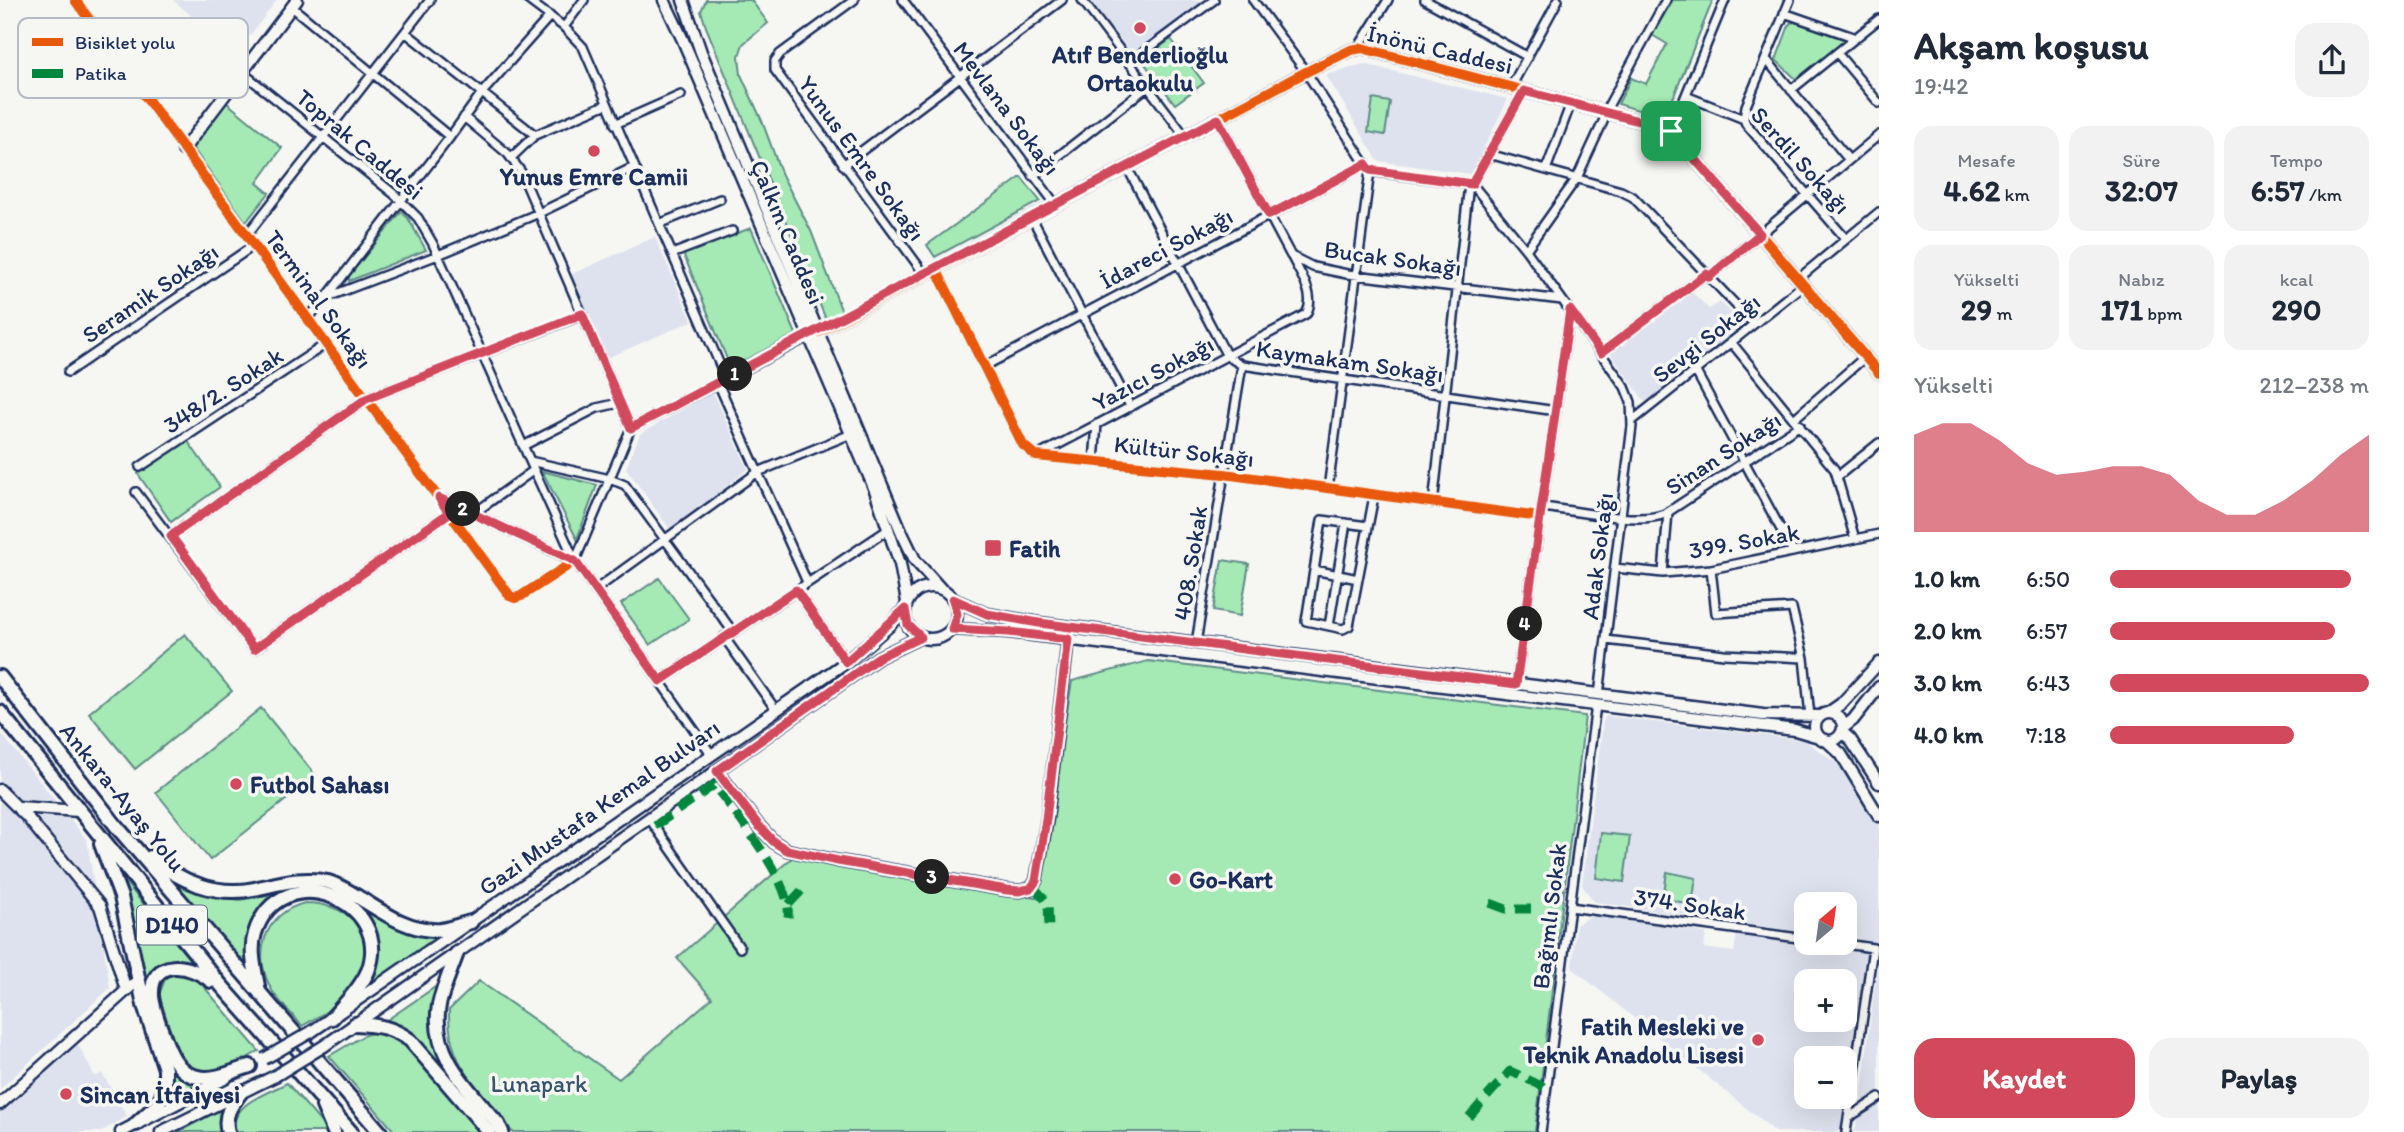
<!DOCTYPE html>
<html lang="tr">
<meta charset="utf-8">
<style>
:root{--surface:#fff;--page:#f2f2f3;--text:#1f2937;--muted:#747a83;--accent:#d1495b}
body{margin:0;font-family:Itim,sans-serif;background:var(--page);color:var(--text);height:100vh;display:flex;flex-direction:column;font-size:26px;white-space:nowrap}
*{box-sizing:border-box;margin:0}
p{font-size:23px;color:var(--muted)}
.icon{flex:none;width:38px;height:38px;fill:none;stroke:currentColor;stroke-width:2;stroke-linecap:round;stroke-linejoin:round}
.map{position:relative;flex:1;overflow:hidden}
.drawer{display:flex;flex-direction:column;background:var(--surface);width:525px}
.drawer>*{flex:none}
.needle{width:46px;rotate:29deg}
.tools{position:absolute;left:1794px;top:892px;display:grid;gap:14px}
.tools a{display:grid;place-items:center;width:63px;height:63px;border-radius:14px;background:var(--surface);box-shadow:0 7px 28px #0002;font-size:35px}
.pin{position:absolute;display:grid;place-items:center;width:60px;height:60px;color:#fff;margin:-30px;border-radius:14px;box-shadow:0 4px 10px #0006}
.km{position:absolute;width:35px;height:35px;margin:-18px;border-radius:50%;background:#222;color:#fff;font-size:19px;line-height:35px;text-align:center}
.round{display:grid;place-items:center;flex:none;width:74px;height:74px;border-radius:21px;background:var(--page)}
.head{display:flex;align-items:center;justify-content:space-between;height:119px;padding:0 35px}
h1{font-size:38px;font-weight:800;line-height:52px}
.metrics{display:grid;grid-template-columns:repeat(3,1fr);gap:10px;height:119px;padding:7px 35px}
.metrics div{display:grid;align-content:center;border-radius:18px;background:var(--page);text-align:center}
.metrics b{font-size:30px;font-weight:800}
.metrics small{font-size:19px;font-weight:400}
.metrics p{font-size:19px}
.chart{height:196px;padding:14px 35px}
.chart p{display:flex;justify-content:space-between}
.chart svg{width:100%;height:126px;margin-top:7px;fill:var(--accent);opacity:.7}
.cta{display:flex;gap:14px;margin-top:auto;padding:14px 35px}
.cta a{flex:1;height:80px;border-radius:21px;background:var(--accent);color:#fff;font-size:28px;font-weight:800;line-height:80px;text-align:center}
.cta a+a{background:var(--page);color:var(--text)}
ul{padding:0 35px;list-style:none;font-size:23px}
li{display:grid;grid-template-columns:112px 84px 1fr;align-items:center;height:52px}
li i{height:18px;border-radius:9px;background:var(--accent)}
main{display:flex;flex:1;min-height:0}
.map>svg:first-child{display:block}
</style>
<main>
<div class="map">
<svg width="1879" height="1132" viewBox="0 0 1879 1132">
<rect width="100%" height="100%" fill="#f6f6f2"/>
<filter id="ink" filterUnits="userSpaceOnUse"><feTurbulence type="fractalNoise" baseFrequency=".0143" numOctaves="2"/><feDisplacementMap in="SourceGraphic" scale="14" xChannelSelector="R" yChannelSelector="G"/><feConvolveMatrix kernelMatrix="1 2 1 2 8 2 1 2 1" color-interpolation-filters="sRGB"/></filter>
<g filter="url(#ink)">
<!-- built -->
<path fill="#dde2ee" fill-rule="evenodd" d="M 173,0 L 277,0 L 236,54 Z
M 1089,0 L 1207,0 L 1132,55 Z
M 1363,64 L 1508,99 L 1471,174 L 1378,161 L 1326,75 Z
M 655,237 L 692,321 L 607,358 L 570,275 Z
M 1692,292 L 1709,309 L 1720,302 L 1743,324 L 1646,403 L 1610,353 Z
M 713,392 L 748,469 L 673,530 L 669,528 L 626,468 L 640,434 Z
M 1606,716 L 1804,740 L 1835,762 L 1844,770 L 1879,821 L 1879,945 L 1845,939 L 1844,905 L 1806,905 L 1806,933 L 1595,902 L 1582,886 L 1603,722 Z
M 0,732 L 87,840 L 110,988 L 0,1089 Z
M 1592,915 L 1706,933 L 1704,948 L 1734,952 L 1737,934 L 1868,953 L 1841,1132 L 1776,1132 L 1572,968 L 1576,925 ZM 1806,982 L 1844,982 L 1844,1020 L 1806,1020 ZM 1806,1059 L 1844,1059 L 1844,1097 L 1806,1097 Z
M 1879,953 L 1879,1132 L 1855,1132 L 1860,1107 Z
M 75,1039 L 95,1077 L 102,1073 L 127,1116 L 101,1132 L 0,1132 L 0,1110 Z"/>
<!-- green -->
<path fill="#a5e9b4" stroke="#608c89" stroke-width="2" d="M 706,0 L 751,0 L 768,23 L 743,44 L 739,56 L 741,75 L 762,121 L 782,175 L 811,231 L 842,312 L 827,322 L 706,27 L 701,11 Z
M 1673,0 L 1713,0 L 1665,118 L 1618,104 L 1631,78 L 1646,84 L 1667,44 L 1652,35 Z
M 1795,22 L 1844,39 L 1843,44 L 1798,81 L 1776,60 L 1790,23 Z
M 1171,39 L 1204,83 L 1175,104 L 1142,60 Z
M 1373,99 L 1390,102 L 1385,135 L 1368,132 Z
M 226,102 L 282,148 L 257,183 L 269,193 L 246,222 L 192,147 Z
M 1021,177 L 1040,201 L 935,257 L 927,245 Z
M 401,212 L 408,218 L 426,250 L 349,281 L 349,276 Z
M 751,228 L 796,334 L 732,367 L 729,364 L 683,253 Z
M 187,440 L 220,487 L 171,522 L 138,474 Z
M 542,471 L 597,485 L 577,539 Z
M 1222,560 L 1249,564 L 1240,616 L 1213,611 Z
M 659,578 L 689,619 L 650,645 L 621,604 Z
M 185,634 L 232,691 L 135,769 L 89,713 Z
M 1148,661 L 1585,716 L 1535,1132 L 512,1132 C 483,1086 447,1072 449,1010 L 479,981 L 619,1079 L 712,998 L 677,958 L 794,856 L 1036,897 L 1072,681 Z
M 261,708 L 316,776 L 210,860 L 156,792 Z
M 1601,833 L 1630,836 L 1624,882 L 1596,878 Z
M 1667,872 L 1696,878 L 1692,904 L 1663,899 Z
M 121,877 L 192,962 C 168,956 151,967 146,991 Z
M 174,882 L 211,896 L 240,900 L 307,888 L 263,914 L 251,973 Z
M 346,898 C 377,916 406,937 442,937 L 370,988 C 389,947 379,926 346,898 Z
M 305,903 C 342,903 377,927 363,967 C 361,974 359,982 355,987 C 341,1005 321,1015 302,1026 C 293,1015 281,1004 273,992 C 251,957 263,913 305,903 Z
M 182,973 L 190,974 L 199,981 L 259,1051 C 231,1067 207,1087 179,1058 L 159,995 L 166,977 Z
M 444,981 C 437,1023 428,1037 451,1076 L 413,1034 L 384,1022 Z
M 376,1032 L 396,1038 L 402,1042 L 480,1132 L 395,1132 L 329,1056 L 365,1035 Z
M 168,1061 L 185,1078 L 198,1084 L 168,1099 L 171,1074 Z
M 287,1083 L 324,1126 L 326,1132 L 236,1132 C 227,1105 268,1093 287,1083 Z
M 222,1109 L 220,1118 L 223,1132 L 178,1132 Z"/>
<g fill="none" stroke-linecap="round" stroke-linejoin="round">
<defs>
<path id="street" d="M 75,0 L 510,596 L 515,598 L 521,596 L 575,561
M 528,0 L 564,27 L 583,47 L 726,379
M 854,0 L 780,54 L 775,61 L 775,70 L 925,275
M 903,0 L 1056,205
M 1082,0 L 1185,136
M 1253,0 L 1306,72 L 1370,171 L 1328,489
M 1425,0 L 1528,57
M 292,7 L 450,137 L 481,94 L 550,16
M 1784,13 L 1856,38
M 564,27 L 584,0
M 405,32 L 535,135 L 607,104
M 1358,48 L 1388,0
M 1837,53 L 1879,103
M 1766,59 L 1849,160
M 1129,63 L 1214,0
M 242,72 L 394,194 L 418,218 L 433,244 L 530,461 L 610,479 L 625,485 L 733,632
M 1511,87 L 1558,0
M 1791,90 L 1879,19
M 1524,91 L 1472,184 L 1526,250 L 1625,387 L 1631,402 L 1632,426 L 1599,695
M 1686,96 L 1744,119 L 1746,124 L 1846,239
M 1605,112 L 1666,0
M 464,117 L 508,154 L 521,172 L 631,428 L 575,561
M 1218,119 L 1291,256 L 1313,267 L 1347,274 L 1562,300
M 1744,119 L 1746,106 L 1790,0
M 615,124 L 681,95
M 1671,131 L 1725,0
M 1489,154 L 1621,191 L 1633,197 L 1754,324
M 511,158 L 535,135
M 843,165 L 1062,0
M 1127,167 L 1227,356 L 1242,365 L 1556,411
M 1546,170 L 1571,103
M 1370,171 L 1472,184
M 1033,176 L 1147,87
M 1032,218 L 1130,406
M 659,224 L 720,199
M 246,236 L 430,0
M 1526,250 L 1577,178 L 1607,113
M 672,254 L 732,231
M 936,269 L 1023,445 L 1036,456 L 1224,474 L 1540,517
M 1709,277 L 1879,135
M 1798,279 L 1879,212
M 326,298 L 450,137
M 307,320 L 325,298 L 438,255 L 539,213 L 634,167
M 1731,342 L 1835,470 L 1855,539
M 1601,353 L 1706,274
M 985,366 L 1366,164
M 1695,370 L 1793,552
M 68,372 L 253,246
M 718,383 L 807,582
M 1795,418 L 1865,357
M 1632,421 L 1803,285
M 631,428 L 810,336
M 523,446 L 597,408 L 619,403
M 1037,456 L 1306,314 C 1317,296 1300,274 1292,257
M 530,461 L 575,561 L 712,755
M 1094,462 L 1097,424
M 140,467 L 326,344
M 1838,476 L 1879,443
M 136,492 L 254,649 L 449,513
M 442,499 L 574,561
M 1433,504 L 1469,184
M 1542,507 C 1572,510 1639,525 1665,514 L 1800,425
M 473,514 L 534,470
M 1368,526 L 1322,520 L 1306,621 L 1343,629 L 1349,626 L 1374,496
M 171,536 L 366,399 L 582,315
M 1615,568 L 1663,573 L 1711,569 L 1879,534
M 1711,569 L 1716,613 L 1792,608 L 1804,658
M 1314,570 L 1358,579
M 1663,573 L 1668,512
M 595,590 L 758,472 L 851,434
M 796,590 L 846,662
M 1329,626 L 1346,523
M 724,637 L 776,710
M 1606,640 L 1724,654 L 1804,658 L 1810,716
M 1196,643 L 1242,365
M 660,681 L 889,529
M 1516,684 L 1570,311
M 649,818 L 740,948
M 1570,907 L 1806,939
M 1838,943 L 1873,948 L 1846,1132
M 1848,1118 L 1879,1098
M 1541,1132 L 1596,705"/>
<path id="secondary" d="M 664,0 L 682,38 L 875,490 L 900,564 L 907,602
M 683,0 L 701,52 L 902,533 L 915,560 L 940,588
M 183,150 L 297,0
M 810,336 L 1306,72 L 1351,50 L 1362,48 L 1669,129 L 1879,373
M905 613a26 26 0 1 1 52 0a26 26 0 1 1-52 0Z
M 953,599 L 987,614 L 1039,623 L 1763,715 L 1820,716
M 952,629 L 1009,632 L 1795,730 L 1819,737
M 1828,713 L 1841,704 L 1879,663
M1815 727a14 14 0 1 1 28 0a14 14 0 1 1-28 0Z
M 1843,728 L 1853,720 L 1879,687
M 1842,732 L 1850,739 L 1879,783
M 1826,740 L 1841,754 L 1879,816
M 717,771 L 758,825 L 774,842 L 787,850 L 838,861 L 1007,890 L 1020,891 L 1031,888 L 1036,881 L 1047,819 L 1068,639
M 0,790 L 27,817 L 100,906 L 126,990
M 18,807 L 79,811
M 311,1032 L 846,662 L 889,626 L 905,609
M 324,1046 L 879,657 L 921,637
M 0,1104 L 138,980
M 121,1132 L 226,1078
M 161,1132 L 275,1076"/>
<path id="highway" d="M 0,677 L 117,827 L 380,1132
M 0,712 L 220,984 L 351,1132
M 101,844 L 121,897 L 144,1005 L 165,1069 L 165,1089 L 158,1104 L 136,1124
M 151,857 C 179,881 216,897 254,889 C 278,884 303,876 328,882 C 342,886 354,895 366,902 C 388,916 413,932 440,930 C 450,929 461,924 471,922
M 457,953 C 451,970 443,987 439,1005 C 430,1055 469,1089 498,1124 L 502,1132
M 211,981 C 190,963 150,957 152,996 C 153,1009 168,1052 176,1062 C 180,1069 189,1076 198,1077 C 215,1081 234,1071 250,1066
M 259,992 C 256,973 249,952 255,933 C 280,855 395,900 368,971 C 360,989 345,1003 332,1018
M 355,1024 C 377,1025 392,1027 410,1040 L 489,1132
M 323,1106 L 334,1132
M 228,1132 C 223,1116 231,1105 241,1092"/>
</defs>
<!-- street casing -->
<use href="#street" stroke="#1b2f5e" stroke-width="12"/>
<!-- secondary casing -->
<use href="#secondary" stroke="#1b2f5e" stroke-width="15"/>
<!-- highway casing -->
<use href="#highway" stroke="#1b2f5e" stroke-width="18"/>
<!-- street -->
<use href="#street" stroke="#f6f6f2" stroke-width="7"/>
<!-- secondary -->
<use href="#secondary" stroke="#f6f6f2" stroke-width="10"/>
<!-- highway -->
<use href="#highway" stroke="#f6f6f2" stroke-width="12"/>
<defs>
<path id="secondary-bridge" d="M 264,1059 L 311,1032
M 275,1076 L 324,1046"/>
</defs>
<!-- secondary-bridge casing -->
<use href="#secondary-bridge" stroke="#1b2f5e" stroke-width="15" stroke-linecap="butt"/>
<!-- secondary-bridge -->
<use href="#secondary-bridge" stroke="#f6f6f2" stroke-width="10"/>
<!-- quiet -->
<path stroke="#00873e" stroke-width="9" stroke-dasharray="18 9" stroke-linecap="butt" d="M 655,826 L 714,785 C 735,814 793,882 788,917
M 1033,886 L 1048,903 L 1049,928
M 1490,903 L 1506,909 L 1531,909
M 789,904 L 806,886
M 1469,1117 L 1510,1071 L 1546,1088"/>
<defs>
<path id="cycleway" d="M 75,0 L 510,596 L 515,598 L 521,596 L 575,561
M 936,269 L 1023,445 L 1036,456 L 1224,474 L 1540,517
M 818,332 L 1306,72 L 1351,50 L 1362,48 L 1669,129 L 1879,373"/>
</defs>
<!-- cycleway casing -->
<use href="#cycleway" stroke="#f6f6f2" stroke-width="15"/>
<!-- cycleway -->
<use href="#cycleway" stroke="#e8590c" stroke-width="10"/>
</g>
</g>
<g fill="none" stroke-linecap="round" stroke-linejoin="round" filter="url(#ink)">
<defs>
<path id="route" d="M 1524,91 L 1669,129 L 1760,234 L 1709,277 L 1706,274 L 1601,353 L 1570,310 L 1516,684 L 1039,623 L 987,614 L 953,599 L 957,614 L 952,629 L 1009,632 L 1068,639 L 1046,819 L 1036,881 L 1031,888 L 1020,891 L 1007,890 L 838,861 L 787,850 L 774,842 L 758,825 L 717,771 L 879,657 L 921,637 L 908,625 L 905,609 L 846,662 L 796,590 L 660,681 L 575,561 L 439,498 L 449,513 L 254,649 L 171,536 L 366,399 L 582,314 L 631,428 L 1218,119 L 1269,215 L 1366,164 L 1370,170 L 1472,184 Z"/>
</defs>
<!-- route casing -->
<use href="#route" stroke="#fff" stroke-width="14"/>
<!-- route -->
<use href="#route" stroke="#d1495b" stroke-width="9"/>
</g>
<!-- markers -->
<g fill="#d1495b" stroke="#f6f6f2" stroke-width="2.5">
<circle cx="1140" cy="28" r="7"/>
<circle cx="594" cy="151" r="7"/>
<rect x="984" y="539" width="18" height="18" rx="3.5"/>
<circle cx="236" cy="784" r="7"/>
<circle cx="1175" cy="879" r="7"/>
<circle cx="1758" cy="1040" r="7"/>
<circle cx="66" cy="1094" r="7"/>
</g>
<g text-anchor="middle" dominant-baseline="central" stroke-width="7" stroke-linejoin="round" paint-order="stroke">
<!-- shield labels -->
<rect fill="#f6f6f2" stroke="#5d6b8a" stroke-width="2" x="137" y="905.5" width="70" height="39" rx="5"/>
<g font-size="23" font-weight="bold" fill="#1b2f5e">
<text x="172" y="925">D140</text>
</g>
<!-- street labels -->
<g font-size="24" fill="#1b2f5e" stroke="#f6f6f2">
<text transform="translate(1440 49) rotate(13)">İnönü Caddesi</text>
<text transform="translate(1007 108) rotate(53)">Mevlana Sokağı</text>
<text transform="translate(360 144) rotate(40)">Toprak Caddesi</text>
<text transform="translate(862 158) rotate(54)">Yunus Emre Sokağı</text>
<text transform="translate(1801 160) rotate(48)">Serdil Sokağı</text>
<text transform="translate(788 232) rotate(67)">Çalkın Caddesi</text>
<text transform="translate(1166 248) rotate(-28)">İdareci Sokağı</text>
<text transform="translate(1393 258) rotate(8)">Bucak Sokağı</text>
<text transform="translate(150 293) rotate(-34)">Seramik Sokağı</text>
<text transform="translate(319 299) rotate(54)">Terminal Sokağı</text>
<text transform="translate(1706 338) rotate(-38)">Sevgi Sokağı</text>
<text transform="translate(1350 361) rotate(8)">Kaymakam Sokağı</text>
<text transform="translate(1153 373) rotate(-28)">Yazıcı Sokağı</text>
<text transform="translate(223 390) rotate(-33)">348/2. Sokak</text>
<text transform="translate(1184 451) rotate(6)">Kültür Sokağı</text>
<text transform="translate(1723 453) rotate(-33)">Sinan Sokağı</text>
<text transform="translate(1744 541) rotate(-10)">399. Sokak</text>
<text transform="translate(1597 556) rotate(-83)">Adak Sokağı</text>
<text transform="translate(1190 563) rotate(-81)">408. Sokak</text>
<text transform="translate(123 797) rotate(51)">Ankara-Ayaş Yolu</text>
<text transform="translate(599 807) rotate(-35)">Gazi Mustafa Kemal Bulvarı</text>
<text transform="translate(1690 904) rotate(8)">374. Sokak</text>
<text transform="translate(1549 916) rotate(-83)">Bağımlı Sokak</text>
</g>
<!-- poi labels -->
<g font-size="24" font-weight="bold" fill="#1b2f5e" stroke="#f6f6f2" text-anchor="start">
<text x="1140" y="54" text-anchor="middle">Atıf Benderlioğlu<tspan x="1140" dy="28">Ortaokulu</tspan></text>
<text x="594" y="176" text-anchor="middle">Yunus Emre Camii</text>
<text x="1009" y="548">Fatih</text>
<text x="250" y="784">Futbol Sahası</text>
<text x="1189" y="879">Go-Kart</text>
<text x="1744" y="1026" text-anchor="end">Fatih Mesleki ve<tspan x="1744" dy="28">Teknik Anadolu Lisesi</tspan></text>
<text x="80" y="1094">Sincan İtfaiyesi</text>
</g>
<!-- park labels -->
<g font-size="24" fill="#37546f" stroke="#f6f6f2">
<text x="539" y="1083">Lunapark</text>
</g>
</g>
<!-- legend -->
<rect x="18" y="18" width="230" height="80" rx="10" fill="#f6f6f2" stroke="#b4bac6" stroke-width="2"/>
<rect x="32" y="38" width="31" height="8" fill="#e8590c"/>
<rect x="32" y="69" width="31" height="9" fill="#00873e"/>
<g font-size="19" fill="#1b2f5e">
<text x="75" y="49">Bisiklet yolu</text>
<text x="75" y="80">Patika</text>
</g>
</svg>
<div class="tools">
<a><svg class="needle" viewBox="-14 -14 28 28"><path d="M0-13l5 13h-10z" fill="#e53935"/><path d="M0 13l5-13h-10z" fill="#747a83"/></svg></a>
<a>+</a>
<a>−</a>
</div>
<div class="pin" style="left:1671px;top:131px;background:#1e9e55"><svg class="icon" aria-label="arrive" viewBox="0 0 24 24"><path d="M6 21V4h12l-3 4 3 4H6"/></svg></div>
<b class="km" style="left:735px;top:374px">1</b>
<b class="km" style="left:463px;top:509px">2</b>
<b class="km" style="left:932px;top:877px">3</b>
<b class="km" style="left:1525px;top:624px">4</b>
</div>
<section class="drawer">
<div class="head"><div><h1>Akşam koşusu</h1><p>19:42</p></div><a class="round"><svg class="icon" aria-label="share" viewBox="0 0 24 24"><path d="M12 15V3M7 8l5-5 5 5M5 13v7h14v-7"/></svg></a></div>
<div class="metrics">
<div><p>Mesafe</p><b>4.62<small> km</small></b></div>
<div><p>Süre</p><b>32:07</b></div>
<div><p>Tempo</p><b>6:57<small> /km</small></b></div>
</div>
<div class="metrics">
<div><p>Yükselti</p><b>29<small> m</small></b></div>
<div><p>Nabız</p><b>171<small> bpm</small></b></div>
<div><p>kcal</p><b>290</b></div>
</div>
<div class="chart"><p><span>Yükselti</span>212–238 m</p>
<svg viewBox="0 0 160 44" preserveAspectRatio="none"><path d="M0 44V10L10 6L20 6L30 12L40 20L50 24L60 23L70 21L80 21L90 24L100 33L110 38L120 38L130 33L140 26L150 17L160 10V44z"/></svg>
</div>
<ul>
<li><b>1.0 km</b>6:50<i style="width:93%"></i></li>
<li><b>2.0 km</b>6:57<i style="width:87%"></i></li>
<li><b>3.0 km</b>6:43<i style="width:100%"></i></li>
<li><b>4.0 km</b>7:18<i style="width:71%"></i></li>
</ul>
<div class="cta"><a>Kaydet</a><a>Paylaş</a></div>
</section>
</main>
